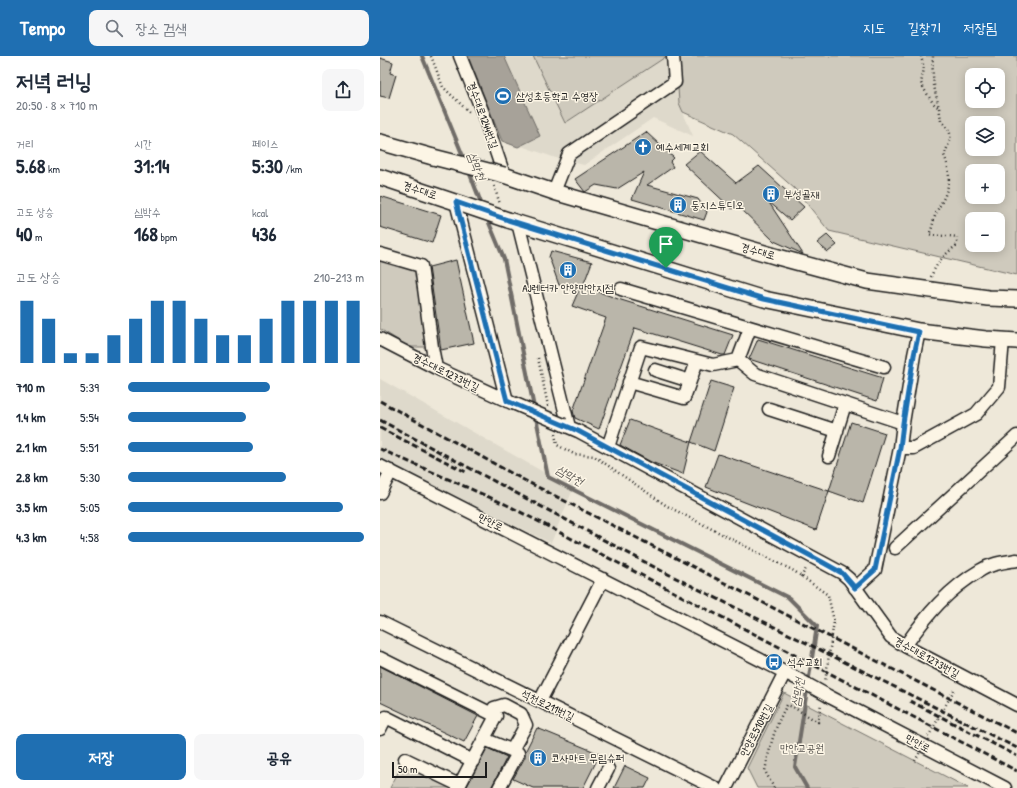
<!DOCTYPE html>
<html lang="ko">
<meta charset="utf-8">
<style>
:root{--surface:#fff;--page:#f6f6f7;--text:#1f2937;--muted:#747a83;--accent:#1f6fb2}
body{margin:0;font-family:"Patrick Hand","Poor Story",sans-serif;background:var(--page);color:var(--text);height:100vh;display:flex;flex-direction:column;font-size:15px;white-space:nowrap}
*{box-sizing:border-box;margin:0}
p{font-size:13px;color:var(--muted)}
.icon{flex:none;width:22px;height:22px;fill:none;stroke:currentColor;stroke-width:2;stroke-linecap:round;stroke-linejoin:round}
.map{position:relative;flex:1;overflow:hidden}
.panel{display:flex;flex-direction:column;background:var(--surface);width:380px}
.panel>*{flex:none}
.fabs{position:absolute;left:585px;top:12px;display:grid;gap:8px}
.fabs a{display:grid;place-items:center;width:40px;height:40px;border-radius:8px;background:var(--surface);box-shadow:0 2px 10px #0003;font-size:20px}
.scale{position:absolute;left:12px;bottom:10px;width:95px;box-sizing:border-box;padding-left:4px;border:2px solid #1c1c1c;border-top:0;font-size:11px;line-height:14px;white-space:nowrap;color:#1c1c1c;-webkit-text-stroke:3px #fcf5e5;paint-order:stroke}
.pin{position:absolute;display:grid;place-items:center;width:34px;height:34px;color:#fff;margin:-41px -17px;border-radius:50% 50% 50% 0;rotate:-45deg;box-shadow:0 0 4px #0007}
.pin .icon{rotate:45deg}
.round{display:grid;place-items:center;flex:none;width:42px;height:42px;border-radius:8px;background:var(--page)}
.headline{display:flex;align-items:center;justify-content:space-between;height:68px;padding:0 16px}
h1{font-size:22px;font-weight:700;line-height:30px}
.stats{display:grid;grid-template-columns:repeat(3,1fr);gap:6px;height:68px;padding:4px 16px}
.stats div{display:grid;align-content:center}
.stats b{font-size:20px;font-weight:700}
.stats small{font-size:11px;font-weight:400}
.stats p{font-size:11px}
.chart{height:112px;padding:8px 16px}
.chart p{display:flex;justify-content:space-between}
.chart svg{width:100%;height:72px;margin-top:4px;stroke:var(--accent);stroke-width:6}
.primary-button{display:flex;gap:8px;margin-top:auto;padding:8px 16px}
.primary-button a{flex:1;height:46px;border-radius:8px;background:var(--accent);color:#fff;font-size:16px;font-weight:700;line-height:46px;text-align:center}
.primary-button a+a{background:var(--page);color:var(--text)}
ul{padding:0 16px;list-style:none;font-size:13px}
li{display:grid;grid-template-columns:64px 48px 1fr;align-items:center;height:30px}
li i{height:10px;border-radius:5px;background:var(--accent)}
header{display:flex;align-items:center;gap:24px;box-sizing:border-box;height:56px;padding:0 20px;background:var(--accent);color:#fff}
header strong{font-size:19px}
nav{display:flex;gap:22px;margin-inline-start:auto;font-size:14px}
.search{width:280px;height:36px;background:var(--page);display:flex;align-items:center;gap:10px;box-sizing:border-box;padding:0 14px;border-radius:8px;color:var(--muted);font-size:15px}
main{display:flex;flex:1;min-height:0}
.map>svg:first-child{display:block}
</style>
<header>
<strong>Tempo</strong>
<div class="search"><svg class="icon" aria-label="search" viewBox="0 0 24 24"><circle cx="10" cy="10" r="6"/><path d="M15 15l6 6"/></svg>장소 검색</div>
<nav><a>지도</a><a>길찾기</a><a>저장됨</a></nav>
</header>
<main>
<section class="panel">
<div class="headline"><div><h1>저녁 러닝</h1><p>20:50 · 8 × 710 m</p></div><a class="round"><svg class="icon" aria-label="share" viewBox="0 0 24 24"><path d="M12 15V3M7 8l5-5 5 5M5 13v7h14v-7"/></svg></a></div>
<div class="stats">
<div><p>거리</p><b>5.68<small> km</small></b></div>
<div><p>시간</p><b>31:14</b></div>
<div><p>페이스</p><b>5:30<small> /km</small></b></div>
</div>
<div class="stats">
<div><p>고도 상승</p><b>40<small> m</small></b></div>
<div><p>심박수</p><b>168<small> bpm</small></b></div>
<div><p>kcal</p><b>436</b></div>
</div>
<div class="chart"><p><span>고도 상승</span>210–213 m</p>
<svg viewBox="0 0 160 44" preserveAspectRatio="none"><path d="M5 44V6M15 44V17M25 44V38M35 44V38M45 44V27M55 44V17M65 44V6M75 44V6M85 44V17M95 44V27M105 44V27M115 44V17M125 44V6M135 44V6M145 44V6M155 44V6"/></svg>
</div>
<ul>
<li><b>710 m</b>5:39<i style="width:60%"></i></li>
<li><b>1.4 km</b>5:54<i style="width:50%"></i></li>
<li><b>2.1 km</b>5:51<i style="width:53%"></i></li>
<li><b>2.8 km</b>5:30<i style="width:67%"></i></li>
<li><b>3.5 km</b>5:05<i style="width:91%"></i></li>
<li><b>4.3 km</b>4:58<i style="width:100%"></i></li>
</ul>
<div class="primary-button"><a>저장</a><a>공유</a></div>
</section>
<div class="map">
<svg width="637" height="732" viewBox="0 0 637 732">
<rect width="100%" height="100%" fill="#eee8d9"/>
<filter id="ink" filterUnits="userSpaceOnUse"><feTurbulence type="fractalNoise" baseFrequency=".025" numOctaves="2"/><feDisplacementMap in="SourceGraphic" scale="8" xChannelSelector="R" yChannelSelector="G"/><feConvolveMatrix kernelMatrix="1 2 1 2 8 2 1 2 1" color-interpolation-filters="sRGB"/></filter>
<g filter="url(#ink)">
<!-- built -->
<path fill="#ded9cb" d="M 85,0 L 296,0 L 299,47 L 313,80 L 273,62 L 204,109 L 176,102 L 118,82 Z
M 0,323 L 193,433 L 171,487 L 0,404 Z"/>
<!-- green -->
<path fill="#cfcabd" stroke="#76736c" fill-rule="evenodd" d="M 153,0 L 287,0 L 185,67 Z
M 296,0 L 637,0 L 637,219 L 449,175 L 415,133 L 353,78 L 303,56 L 299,47 ZM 592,19 L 618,19 L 618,45 L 592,45 ZM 592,67 L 618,67 L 618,93 L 592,93 ZM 592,115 L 618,115 L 618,141 L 592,141 ZM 592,163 L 618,163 L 618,189 L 592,189 Z
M 0,198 L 41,210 L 52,291 L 29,291 L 0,273 Z
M 404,637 L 588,732 L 377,732 L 367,712 Z
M 25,703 L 78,732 L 10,732 Z"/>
<!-- water -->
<path fill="#a7a299" stroke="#6f6c67" d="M 88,0 L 124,0 L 160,80 L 138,91 L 122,85 Z"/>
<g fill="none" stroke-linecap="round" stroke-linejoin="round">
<!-- stream -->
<path stroke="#6f6c67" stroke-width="4" d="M 42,0 L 85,105
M 88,113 L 103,152
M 107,162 L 124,203 L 168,421 L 409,542 L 437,570 L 415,711 L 427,732"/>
</g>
<!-- building -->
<path fill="#bab6aa" stroke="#1c1c1c" d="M 0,2 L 13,6 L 10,17 L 16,19 L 9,42 L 0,40 Z
M 266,76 L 294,102 L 290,106 L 293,111 L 267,129 L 318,143 L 327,156 L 324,164 L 252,143 L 264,116 L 237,133 L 216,129 L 205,136 L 195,123 Z
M 320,95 L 356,127 L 379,110 L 424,151 L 410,164 L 388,145 L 423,198 L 394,185 L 357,149 L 352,153 L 304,108 Z
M 0,140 L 61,159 L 52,187 L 0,171 Z
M 447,179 L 457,189 L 448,196 L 437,187 Z
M 171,195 L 212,206 L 203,230 L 238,243 L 353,279 L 345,299 L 342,299 L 255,272 L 219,373 L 195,362 L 193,355 L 226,262 L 192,250 L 198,236 L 179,229 L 169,201 Z
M 76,204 L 94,287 L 61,294 L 49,211 Z
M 378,283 L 503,322 L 497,345 L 369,303 Z
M 331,325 L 354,332 L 334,395 L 311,386 Z
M 250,364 L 311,386 L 303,418 L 271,406 L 240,389 Z
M 471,366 L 505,377 L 483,447 L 449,435 Z
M 338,398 L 449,435 L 436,474 L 326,431 Z
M 0,610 L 98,660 L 84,686 L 0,646 Z
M 157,672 L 220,698 L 203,732 L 153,732 L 133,723 L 145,701 L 145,696 Z
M 107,692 L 127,701 L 111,732 L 86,732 Z
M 245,710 L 270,722 L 265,732 L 234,732 Z"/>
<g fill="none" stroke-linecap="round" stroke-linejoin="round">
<defs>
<path id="minor" d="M 80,0 L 103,57 L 124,119
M 174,136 L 189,98 L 295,26 L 293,0
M 76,146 L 127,345
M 138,167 L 189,371
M 0,198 L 41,210 L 52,291 L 56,312
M 241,233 L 504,311
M 0,283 L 56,312 L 132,347
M 358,304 L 370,272
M 275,314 L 310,325
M 249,326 L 304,342 L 317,305
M 389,353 L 457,375
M 184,369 L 198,375 L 462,517 L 469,523 L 511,581 L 525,590 L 637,649
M 228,391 L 261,291 L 333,309 L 358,304 L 375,318 L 523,367
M 520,392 L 534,392 L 596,358 L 619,331 L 623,284
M 449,400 L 465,348
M 0,410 L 414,621
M 0,437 L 11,415
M 515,492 L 637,380
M 475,532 L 495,514 L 520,392 L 523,367 L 534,299 L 539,275
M 0,566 L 335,732
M 525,590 C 546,560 568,533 601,514 C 612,507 625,506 637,504
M 0,602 L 116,660 L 78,732
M 450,641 L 625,732
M 160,645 L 223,523
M 114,652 L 124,649 L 141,658 L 146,669 L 132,694
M 0,673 L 6,661 L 93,705
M 104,683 L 138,697 L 119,732
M 25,703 L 79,729
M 218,732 L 228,713
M 346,732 L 405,616"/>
<path id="major" d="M 0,86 L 53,101
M 124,119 L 174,136 L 398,201 L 487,225 L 608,242 L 637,243
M 0,121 L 81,148
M 128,164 L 384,243 L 539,275 L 606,283 L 637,285"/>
</defs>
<!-- minor casing -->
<use href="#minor" stroke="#1c1c1c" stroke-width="15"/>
<!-- major casing -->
<use href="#major" stroke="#1c1c1c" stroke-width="18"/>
<!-- path -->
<path stroke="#1c1c1c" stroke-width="2.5" stroke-dasharray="1 3" stroke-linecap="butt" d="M 51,0 L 63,31 L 90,57
M 541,0 L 544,13 L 541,27 L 544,33 L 553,47 L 560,53
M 114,130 L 120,148
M 551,221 C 556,207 565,198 577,189 L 577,181 C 567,179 558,181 549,178 C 553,171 553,166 555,160 C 558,151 564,144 566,136 C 571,124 569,111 564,99 C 571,83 575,78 561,65 C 560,55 558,48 556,39 C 553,27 552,12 553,0
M 158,302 L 168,350
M 175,378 L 177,389 L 194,398 L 214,400 L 287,450 L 414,515 L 448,539 L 454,565 L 445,626
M 421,521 L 427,511
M 394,732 L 385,715 C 390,691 394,671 407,649 L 413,651 L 438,666 L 441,648"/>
<!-- minor -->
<use href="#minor" stroke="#fcf5e5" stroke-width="12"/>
<!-- major -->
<use href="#major" stroke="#fcf5e5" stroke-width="15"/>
<!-- rail -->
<path stroke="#1c1c1c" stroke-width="3" stroke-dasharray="6 3" stroke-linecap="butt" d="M 0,345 L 142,423 L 637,677
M 0,364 L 276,512 L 637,692
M 0,372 L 86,416
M 0,393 L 127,449 L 637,715
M 530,645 L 637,700"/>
<defs>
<path id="minor-bridge" d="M 133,347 L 184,369
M 414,621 L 450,641"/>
<path id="major-bridge" d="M 53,101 L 124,119
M 81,148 L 128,164"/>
</defs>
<!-- minor-bridge casing -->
<use href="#minor-bridge" stroke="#1c1c1c" stroke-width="15" stroke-linecap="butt"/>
<!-- major-bridge casing -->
<use href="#major-bridge" stroke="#1c1c1c" stroke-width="18" stroke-linecap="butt"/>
<!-- path-bridge -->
<path stroke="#1c1c1c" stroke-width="2.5" stroke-dasharray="1 3" stroke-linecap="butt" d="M 535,705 L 574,634"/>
<!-- minor-bridge -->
<use href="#minor-bridge" stroke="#fcf5e5" stroke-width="12"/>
<!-- major-bridge -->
<use href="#major-bridge" stroke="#fcf5e5" stroke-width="15"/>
</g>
</g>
<g fill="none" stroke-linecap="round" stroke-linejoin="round" filter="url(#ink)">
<defs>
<path id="route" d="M 76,146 L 128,164 L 384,243 L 539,276 L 534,299 L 523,367 L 520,392 L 495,514 L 475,532 L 462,517 L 444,507 L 198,375 L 127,345 Z"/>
</defs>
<!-- route casing -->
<use href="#route" stroke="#fff" stroke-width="8"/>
<!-- route -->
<use href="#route" stroke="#1f6fb2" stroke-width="5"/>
</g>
<!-- icons -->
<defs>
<symbol id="stadium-disc" viewBox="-11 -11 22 22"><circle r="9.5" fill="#1f6fb2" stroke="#fcf5e5"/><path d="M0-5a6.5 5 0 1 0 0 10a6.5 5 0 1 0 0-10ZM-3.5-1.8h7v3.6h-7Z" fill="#fff"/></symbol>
<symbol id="church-disc" viewBox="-11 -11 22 22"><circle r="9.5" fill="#1f6fb2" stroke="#fcf5e5"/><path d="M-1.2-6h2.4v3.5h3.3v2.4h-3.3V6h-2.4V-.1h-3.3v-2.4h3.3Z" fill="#fff"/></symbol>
<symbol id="building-disc" viewBox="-11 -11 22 22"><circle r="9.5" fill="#1f6fb2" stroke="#fcf5e5"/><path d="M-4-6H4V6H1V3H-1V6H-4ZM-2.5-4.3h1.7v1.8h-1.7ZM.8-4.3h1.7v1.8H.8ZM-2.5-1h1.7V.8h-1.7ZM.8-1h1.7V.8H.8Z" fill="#fff"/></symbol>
<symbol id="bus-disc" viewBox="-11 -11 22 22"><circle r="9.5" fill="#1f6fb2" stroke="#fcf5e5"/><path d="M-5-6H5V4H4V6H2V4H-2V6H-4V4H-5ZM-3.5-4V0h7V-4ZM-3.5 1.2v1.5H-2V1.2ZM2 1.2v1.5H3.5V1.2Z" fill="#fff"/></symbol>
</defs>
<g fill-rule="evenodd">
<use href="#stadium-disc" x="113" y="30" width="20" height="20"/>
<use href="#church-disc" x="253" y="81" width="20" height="20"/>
<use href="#building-disc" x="381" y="128" width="20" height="20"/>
<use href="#building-disc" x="288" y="139" width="20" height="20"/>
<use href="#building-disc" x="178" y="204" width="20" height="20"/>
<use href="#bus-disc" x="384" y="596" width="20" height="20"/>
<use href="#building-disc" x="148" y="692" width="20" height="20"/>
</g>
<g text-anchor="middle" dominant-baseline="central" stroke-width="3" stroke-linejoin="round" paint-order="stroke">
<!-- poi labels -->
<g font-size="11" fill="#1c1c1c" stroke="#fcf5e5" text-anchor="start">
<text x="136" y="40">삼성초등학교 수영장</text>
<text x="276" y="91">예수세계교회</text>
<text x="404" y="138">부성골재</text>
<text x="311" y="149">둥지스튜디오</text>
<text x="188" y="232" text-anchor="middle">AJ렌터카 안양만안지점</text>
<text x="407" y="606">석수교회</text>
<text x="171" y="702">코사마트 무림슈퍼</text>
</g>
<!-- street labels -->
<g font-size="11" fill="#1c1c1c" stroke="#fcf5e5">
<text transform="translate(103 59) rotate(70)">경수대로1244번길</text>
<text transform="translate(40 134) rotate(18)">경수대로</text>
<text transform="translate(378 195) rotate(16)">경수대로</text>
<text transform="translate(66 316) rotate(26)">경수대로1273번길</text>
<text transform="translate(111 466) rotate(27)">만안로</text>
<text transform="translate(547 601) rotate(29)">경수대로1273번길</text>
<text transform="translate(168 649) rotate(26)">석천로211번길</text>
<text transform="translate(376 674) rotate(-62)">안양로510번길</text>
<text transform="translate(538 687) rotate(28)">만안로</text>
</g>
<!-- park labels -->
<g font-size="11" fill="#52504c" stroke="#fcf5e5">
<text x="422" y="692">만안교공원</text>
</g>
<!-- water labels -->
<g font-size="12" font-style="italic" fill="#5b5854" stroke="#fcf5e5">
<text transform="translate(97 110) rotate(68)">삼막천</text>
<text transform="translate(190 419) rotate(30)">삼막천</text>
<text transform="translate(417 636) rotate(-81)">삼막천</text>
</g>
</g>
</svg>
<div class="fabs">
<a><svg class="icon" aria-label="locate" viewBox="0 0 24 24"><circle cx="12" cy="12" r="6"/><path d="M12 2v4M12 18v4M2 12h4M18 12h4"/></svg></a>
<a><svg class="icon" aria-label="layers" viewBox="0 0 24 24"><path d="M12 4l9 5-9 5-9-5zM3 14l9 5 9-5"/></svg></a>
<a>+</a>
<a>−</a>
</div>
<div class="scale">50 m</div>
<div class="pin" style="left:286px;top:212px;background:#1e9e55"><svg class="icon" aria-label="arrive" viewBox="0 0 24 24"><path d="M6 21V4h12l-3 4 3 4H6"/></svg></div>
</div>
</main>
